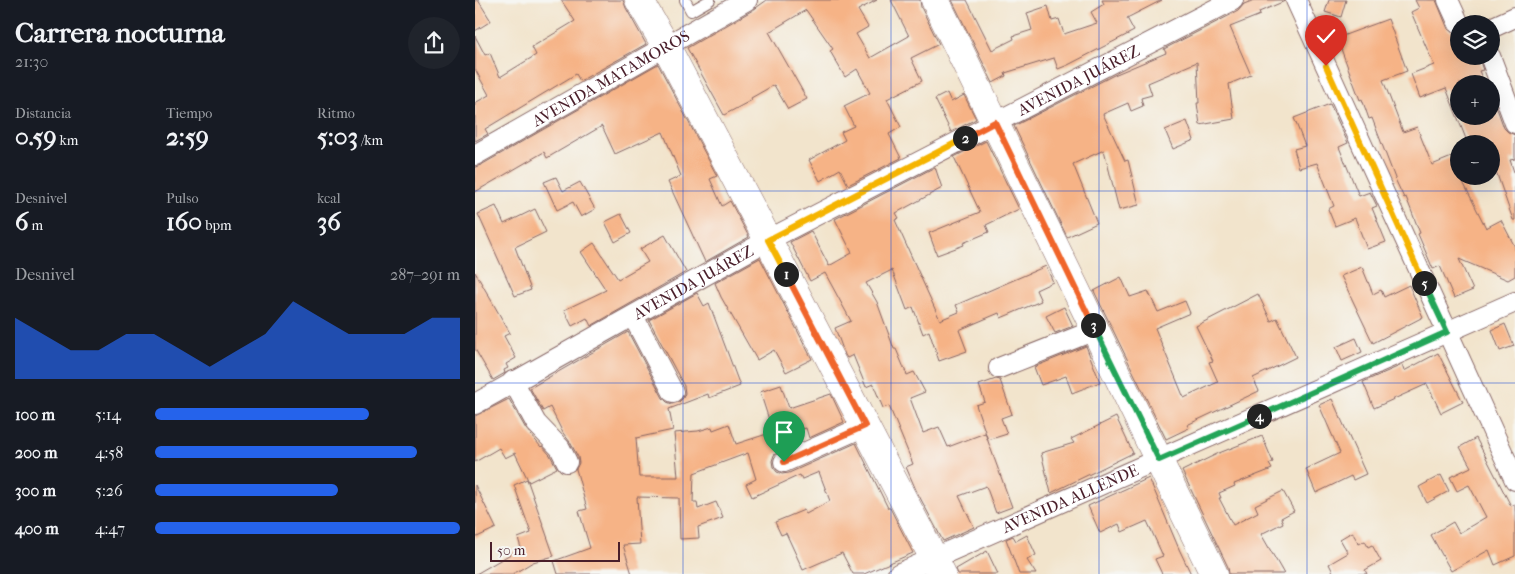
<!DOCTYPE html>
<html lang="es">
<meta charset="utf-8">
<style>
:root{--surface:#171b24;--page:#20242c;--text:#f1f3f6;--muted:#9ea1a6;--accent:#2563eb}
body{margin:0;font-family:"IM FELL French Canon",serif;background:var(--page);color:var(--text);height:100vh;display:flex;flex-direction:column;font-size:19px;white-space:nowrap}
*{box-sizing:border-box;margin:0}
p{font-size:16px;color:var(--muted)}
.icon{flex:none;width:28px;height:28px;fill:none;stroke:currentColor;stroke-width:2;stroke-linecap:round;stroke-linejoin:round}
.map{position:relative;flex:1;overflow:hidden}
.sheet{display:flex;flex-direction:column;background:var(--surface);width:475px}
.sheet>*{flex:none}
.buttons{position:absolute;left:975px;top:15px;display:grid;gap:10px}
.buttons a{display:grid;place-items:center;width:50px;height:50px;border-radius:50%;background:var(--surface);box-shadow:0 5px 20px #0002;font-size:25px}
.scale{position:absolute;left:15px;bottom:12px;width:130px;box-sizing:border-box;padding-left:5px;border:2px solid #4a1f2b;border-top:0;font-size:14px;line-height:18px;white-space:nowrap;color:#4a1f2b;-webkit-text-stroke:4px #f6f6f2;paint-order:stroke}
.pin{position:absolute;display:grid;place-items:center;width:42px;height:42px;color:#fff;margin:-51px -21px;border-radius:50% 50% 50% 0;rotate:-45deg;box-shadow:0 0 5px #0007}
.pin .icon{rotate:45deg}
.km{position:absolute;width:25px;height:25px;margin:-12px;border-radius:50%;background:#222;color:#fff;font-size:14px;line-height:25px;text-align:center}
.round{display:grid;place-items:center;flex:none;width:52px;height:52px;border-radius:26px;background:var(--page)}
.headline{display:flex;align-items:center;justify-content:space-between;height:85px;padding:0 15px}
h1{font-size:28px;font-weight:700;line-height:38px}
.metrics{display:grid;grid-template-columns:repeat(3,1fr);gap:8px;height:85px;padding:5px 15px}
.metrics div{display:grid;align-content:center}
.metrics b{font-size:25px;font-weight:700}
.metrics small{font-size:14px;font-weight:400}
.metrics p{font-size:14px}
.chart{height:140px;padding:10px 15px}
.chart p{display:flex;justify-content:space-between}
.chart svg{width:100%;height:90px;margin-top:5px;fill:var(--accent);opacity:.7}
ul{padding:0 15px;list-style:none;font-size:16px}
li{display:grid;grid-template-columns:80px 60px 1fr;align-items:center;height:38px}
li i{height:12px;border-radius:6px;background:var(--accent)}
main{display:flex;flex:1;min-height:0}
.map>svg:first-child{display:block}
</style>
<main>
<section class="sheet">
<div class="headline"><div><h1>Carrera nocturna</h1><p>21:30</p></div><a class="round"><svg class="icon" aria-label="share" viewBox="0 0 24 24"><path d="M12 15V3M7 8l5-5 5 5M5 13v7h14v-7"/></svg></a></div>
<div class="metrics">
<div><p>Distancia</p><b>0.59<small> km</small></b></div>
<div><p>Tiempo</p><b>2:59</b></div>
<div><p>Ritmo</p><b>5:03<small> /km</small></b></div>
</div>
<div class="metrics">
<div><p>Desnivel</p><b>6<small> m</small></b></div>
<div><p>Pulso</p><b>160<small> bpm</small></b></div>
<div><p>kcal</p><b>36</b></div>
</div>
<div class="chart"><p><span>Desnivel</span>287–291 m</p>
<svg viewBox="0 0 160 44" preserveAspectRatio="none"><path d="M0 44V14L10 22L20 30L30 30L40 22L50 22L60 30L70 38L80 30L90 22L100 6L110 14L120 22L130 22L140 22L150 14L160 14V44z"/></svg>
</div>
<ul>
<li><b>100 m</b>5:14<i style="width:70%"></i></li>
<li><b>200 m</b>4:58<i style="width:86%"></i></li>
<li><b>300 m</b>5:26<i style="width:60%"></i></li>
<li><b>400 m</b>4:47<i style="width:100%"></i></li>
</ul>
</section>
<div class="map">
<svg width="1040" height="574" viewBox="0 0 1040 574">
<rect width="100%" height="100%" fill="#f6f6f2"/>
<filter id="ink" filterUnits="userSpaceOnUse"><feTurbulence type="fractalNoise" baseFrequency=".02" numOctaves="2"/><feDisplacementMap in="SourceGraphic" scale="10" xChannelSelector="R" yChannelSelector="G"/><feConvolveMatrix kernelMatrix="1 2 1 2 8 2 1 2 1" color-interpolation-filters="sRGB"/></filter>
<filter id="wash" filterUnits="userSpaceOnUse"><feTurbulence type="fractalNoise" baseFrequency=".0096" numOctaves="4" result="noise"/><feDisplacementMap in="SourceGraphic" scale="20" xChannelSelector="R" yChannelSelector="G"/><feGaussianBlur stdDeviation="1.12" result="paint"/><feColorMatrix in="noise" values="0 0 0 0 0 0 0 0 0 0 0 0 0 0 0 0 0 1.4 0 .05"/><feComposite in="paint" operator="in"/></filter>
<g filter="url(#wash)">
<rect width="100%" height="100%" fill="#f2e4cc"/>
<g id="blocks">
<!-- building -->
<path fill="#f6b386" d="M 0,0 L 3,0 L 16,21 L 0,31 Z
M 86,0 L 148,0 L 151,8 L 171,44 L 105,81 L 101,74 L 10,129 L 13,134 L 0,141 L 0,103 L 14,95 L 0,69 L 0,36 L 10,55 L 15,53 L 25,77 L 61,55 L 57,47 L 100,21 Z
M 292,0 L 402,0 L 383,10 L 393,27 L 381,34 L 395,58 L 434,36 L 416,0 L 445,0 L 446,7 L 464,44 L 436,58 L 447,81 L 412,99 L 426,127 L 414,134 L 426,158 L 373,185 L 365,169 L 345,181 L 334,160 L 370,140 L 366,132 L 379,126 L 369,106 L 395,93 L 382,69 L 370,77 L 355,51 L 358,49 L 331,10 L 294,32 L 332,99 L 313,109 L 299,85 L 276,98 L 277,100 L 249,115 L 212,48 L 278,10 Z
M 477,0 L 492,0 L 517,50 L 539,39 L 538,36 L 557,30 L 552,13 L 573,6 L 577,21 L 584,19 L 589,34 L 622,23 L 616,12 L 629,4 L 627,0 L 687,0 L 652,18 L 659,31 L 593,65 L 583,69 L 579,58 L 530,73 L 531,76 L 518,83 Z
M 779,0 L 809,0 L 810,1 L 784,12 L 785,15 L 755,27 L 776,75 L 754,84 L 759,119 L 725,125 L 722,103 L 724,103 L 722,62 L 673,83 L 677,95 L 666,98 L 668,106 L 656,111 L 653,103 L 628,114 L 650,161 L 653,160 L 664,205 L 644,210 L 629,150 L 598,164 L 622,223 L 592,237 L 539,126 L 639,75 L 691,53 L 689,49 L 763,11 L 769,4 Z
M 854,0 L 871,0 L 866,17 L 850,12 Z
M 940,0 L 961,0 L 973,29 L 984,38 L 984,56 L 1003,56 L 1008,70 L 1004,71 L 1010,84 L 984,84 L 984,116 L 1016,116 L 1016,107 L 1021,106 L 1029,128 L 1033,132 L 1040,135 L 1040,159 L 1035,160 L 1040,175 L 1040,220 L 1038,220 L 1016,157 L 1016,144 L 993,144 L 971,88 L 945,98 L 936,74 L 959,65 L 936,12 L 944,8 Z
M 913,19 L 932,71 L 908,80 L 928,132 L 942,127 L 957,165 L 984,154 L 984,176 L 985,176 L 1011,228 L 1026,220 L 1040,247 L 1040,276 L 1033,280 L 984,259 L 998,290 L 979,298 L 965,266 L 958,269 L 943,234 L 945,233 L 931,197 L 929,198 L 921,181 L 897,118 L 894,119 L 887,99 L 885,100 L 862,38 Z
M 183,64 L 242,176 L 235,179 L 247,206 L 255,201 L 274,237 L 230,262 L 193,182 L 206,176 L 188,132 L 140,154 L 127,126 L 72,158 L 69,152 L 0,192 L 0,167 L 6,165 Z
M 472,93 L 476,102 L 489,95 L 501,119 L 476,132 L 460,99 Z
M 855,104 L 873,143 L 864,147 L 884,196 L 895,192 L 902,206 L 897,208 L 911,242 L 892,249 L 880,218 L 860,226 L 853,209 L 859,206 L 842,163 L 824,168 L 819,149 L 830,146 L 819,118 Z
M 712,121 L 719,140 L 698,149 L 690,130 Z
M 511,141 L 544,209 L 511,225 L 514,232 L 488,243 L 489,245 L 462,255 L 454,233 L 505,212 L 479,157 Z
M 460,167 L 467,188 L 421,213 L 424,218 L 420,220 L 465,320 L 484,312 L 481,305 L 571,266 L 578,282 L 561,290 L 566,301 L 526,318 L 524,313 L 484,330 L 492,351 L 464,361 L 454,331 L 448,334 L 438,307 L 432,310 L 417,270 L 391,283 L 402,302 L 419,349 L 421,349 L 432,375 L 439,372 L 450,392 L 435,398 L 448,433 L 464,427 L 473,447 L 510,433 L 537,507 L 521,513 L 511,486 L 484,496 L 499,527 L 468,541 L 441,490 L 431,467 L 438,464 L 414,406 L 408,408 L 398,384 L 391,387 L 378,355 L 372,358 L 370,355 L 360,328 L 376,321 L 350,273 L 335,281 L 315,242 L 336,231 L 354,266 L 377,253 L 360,219 Z
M 81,177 L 88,191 L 105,182 L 120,209 L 106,217 L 98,202 L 82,210 L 69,182 Z
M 21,206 L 29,224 L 60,209 L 71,232 L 40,247 L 56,290 L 40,296 L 3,214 Z
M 146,214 L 156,233 L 140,242 L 130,222 Z
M 190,235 L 211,272 L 116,326 L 112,318 L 97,326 L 89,310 L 131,290 L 106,252 L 119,243 L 143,279 L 173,262 L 165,249 Z
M 285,258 L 337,359 L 311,372 L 299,350 L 282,360 L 246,297 L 240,283 Z
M 887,267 L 898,294 L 906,290 L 909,297 L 934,285 L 948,317 L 898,343 L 866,276 Z
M 0,272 L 35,333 L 29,336 L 41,358 L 31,364 L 33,368 L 29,370 L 30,373 L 18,380 L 0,349 Z
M 646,277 L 655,297 L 673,291 L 683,312 L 710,301 L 715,313 L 680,328 L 709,398 L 743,382 L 734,362 L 738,361 L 721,326 L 783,294 L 796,321 L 802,318 L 821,357 L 778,378 L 784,391 L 712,425 L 714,428 L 691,439 L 619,291 Z
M 222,293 L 229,306 L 234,303 L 265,386 L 234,398 L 233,394 L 194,409 L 198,430 L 161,438 L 164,477 L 203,477 L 199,433 L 223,431 L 237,427 L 238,430 L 254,424 L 261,444 L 298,432 L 285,392 L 306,385 L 314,408 L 356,394 L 369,422 L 334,438 L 331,428 L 303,436 L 307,450 L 299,455 L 297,461 L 298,467 L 302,472 L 307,474 L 314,473 L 381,443 L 413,508 L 415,508 L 438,553 L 389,574 L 378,574 L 367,553 L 328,570 L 311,533 L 306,535 L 300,522 L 329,510 L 331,514 L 355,501 L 344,472 L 327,479 L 325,475 L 277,497 L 271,484 L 281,479 L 273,453 L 219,473 L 218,502 L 222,502 L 223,509 L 241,502 L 248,518 L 223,527 L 224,538 L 205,539 L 204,498 L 162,497 L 165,544 L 148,545 L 157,574 L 83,574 L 79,561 L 115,548 L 104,511 L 112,509 L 101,469 L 104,463 L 103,457 L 95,442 L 88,433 L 75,407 L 68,411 L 55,388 L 153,332 L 188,398 L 192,402 L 197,404 L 204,402 L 208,398 L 210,393 L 209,386 L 174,320 Z
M 589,307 L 598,326 L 580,333 L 571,316 Z
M 1030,324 L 1039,346 L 1025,351 L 1017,330 Z
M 881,338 L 887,352 L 867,361 L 861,347 Z
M 611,346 L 625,382 L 597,393 L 591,376 L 566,385 L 559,367 Z
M 963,353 L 988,402 L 966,413 L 952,384 L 899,408 L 888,382 L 927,365 L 929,371 Z
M 521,379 L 525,380 L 537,414 L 526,418 L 532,434 L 513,440 L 501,405 L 510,402 L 504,385 Z
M 34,399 L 51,429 L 66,447 L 67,446 L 75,455 L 82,468 L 54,482 L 40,453 L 30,458 L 24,448 L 0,462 L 0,416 Z
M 857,399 L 891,474 L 878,480 L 876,476 L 841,493 L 831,469 L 865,453 L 844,405 Z
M 641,417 L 658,453 L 576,493 L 566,453 L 599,443 L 596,439 Z
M 787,436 L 798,462 L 794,464 L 797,469 L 759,484 L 760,486 L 744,493 L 746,498 L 744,498 L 758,525 L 783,512 L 780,505 L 808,491 L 819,511 L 806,518 L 808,523 L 786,534 L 809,574 L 754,574 L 753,567 L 707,471 L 744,453 Z
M 1001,438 L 1036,506 L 1040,504 L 1040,556 L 1020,565 L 1014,550 L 976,571 L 956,535 L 978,522 L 984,533 L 1011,517 L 994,485 L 982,491 L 975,477 L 996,467 L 985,447 Z
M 966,475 L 974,491 L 952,503 L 944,487 Z
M 674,478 L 704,549 L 716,574 L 687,574 L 680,559 L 688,556 L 672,521 L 647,532 L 644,524 L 625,533 L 613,506 Z
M 52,479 L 79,556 L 58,562 L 38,574 L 1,574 L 46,548 L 43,538 L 56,533 L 39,485 Z
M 0,485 L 21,528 L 0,538 Z
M 877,532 L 884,544 L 890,541 L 893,547 L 897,545 L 906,561 L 890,570 L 892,574 L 859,574 L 854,564 L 873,553 L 865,539 Z
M 552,535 L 561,555 L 552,560 L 561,574 L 544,574 L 531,539 L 538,536 L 541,541 Z
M 512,551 L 523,574 L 483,574 L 481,569 Z"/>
</g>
</g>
<g filter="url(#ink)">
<use href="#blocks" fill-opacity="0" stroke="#856463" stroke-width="1"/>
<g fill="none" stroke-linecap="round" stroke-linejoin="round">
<defs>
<path id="lane" d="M 210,0 L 216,11 L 235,0"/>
<g id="street">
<path d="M 821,0 L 1040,480"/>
<path d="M 973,0 L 984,24"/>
<path d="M 1016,28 L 1040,17"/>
<path d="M 1015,56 L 1040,123"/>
<path id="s1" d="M 0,155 L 272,0"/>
<path d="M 158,316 L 198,392"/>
<path d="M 524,368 L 620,330"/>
<path d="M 38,381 L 61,423 L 85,448 L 92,462"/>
<path id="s2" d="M 0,404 L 293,240 L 758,0"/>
<path d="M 309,462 L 390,426"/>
<path id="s3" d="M 423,574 L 1040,302"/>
</g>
<path id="secondary" d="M 164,0 L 191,46 L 293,240 L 467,574
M 460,0 L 739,574"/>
</defs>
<!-- lane casing -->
<use href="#lane" stroke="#856463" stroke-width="12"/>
<!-- street casing -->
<use href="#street" stroke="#856463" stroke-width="22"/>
<!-- secondary casing -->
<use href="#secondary" stroke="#856463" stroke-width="29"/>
<!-- lane -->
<use href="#lane" stroke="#fff" stroke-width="10"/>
<!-- street -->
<use href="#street" stroke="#fff" stroke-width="20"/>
<!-- secondary -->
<use href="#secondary" stroke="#fff" stroke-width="28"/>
</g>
</g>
<g fill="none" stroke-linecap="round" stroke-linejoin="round" filter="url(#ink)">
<defs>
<path id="split-1" d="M 309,462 L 390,426 L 311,274"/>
<path id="split-2" d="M 311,274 L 293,240 L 490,138"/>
<path id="split-3" d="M 490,138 L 520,122 L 618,325"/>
<path id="split-4" d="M 618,325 L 684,460 L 784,416"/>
<path id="split-5" d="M 784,416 L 972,332 L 949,283"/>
<path id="split-6" d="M 851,66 L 949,283"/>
</defs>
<!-- split-1 casing -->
<use href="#split-1" stroke="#fff" stroke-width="10"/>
<!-- split-2 casing -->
<use href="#split-2" stroke="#fff" stroke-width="10"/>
<!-- split-3 casing -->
<use href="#split-3" stroke="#fff" stroke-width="10"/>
<!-- split-4 casing -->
<use href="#split-4" stroke="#fff" stroke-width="10"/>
<!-- split-5 casing -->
<use href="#split-5" stroke="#fff" stroke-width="10"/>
<!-- split-6 casing -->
<use href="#split-6" stroke="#fff" stroke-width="10"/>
<!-- split-1 -->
<use href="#split-1" stroke="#f0652b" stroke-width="6"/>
<!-- split-2 -->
<use href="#split-2" stroke="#f5b400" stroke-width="6"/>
<!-- split-3 -->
<use href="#split-3" stroke="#f0652b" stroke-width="6"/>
<!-- split-4 -->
<use href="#split-4" stroke="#22a559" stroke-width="6"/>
<!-- split-5 -->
<use href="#split-5" stroke="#22a559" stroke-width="6"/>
<!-- split-6 -->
<use href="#split-6" stroke="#f5b400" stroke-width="6"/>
</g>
<!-- grid -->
<path fill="none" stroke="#1d4ed8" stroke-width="1" stroke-opacity="0.55" d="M 208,0 L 208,574M 416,0 L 416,574M 624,0 L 624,574M 832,0 L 832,574M 0,191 L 1040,191M 0,383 L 1040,383"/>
<g text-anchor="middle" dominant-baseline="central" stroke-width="4" stroke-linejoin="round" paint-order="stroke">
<!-- street labels -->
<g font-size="16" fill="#4a1f2b" stroke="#f6f6f2">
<text stroke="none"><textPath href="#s1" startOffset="156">AVENIDA MATAMOROS</textPath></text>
<text stroke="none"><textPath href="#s2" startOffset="685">AVENIDA JUÁREZ</textPath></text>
<text stroke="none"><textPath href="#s2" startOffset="250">AVENIDA JUÁREZ</textPath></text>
<text stroke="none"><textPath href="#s3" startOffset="188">AVENIDA ALLENDE</textPath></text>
</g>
</g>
</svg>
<div class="buttons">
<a><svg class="icon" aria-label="layers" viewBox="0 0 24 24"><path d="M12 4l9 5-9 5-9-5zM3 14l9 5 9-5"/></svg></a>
<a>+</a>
<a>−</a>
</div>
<div class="scale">50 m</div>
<div class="pin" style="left:309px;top:462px;background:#1e9e55"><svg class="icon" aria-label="arrive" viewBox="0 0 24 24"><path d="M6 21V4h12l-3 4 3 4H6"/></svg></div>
<div class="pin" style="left:851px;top:66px;background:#d93025"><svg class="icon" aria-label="check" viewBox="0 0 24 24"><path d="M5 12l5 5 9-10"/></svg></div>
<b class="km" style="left:311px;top:274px">1</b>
<b class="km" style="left:490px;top:138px">2</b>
<b class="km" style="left:618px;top:325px">3</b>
<b class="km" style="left:784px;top:416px">4</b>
<b class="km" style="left:949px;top:283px">5</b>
</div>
</main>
